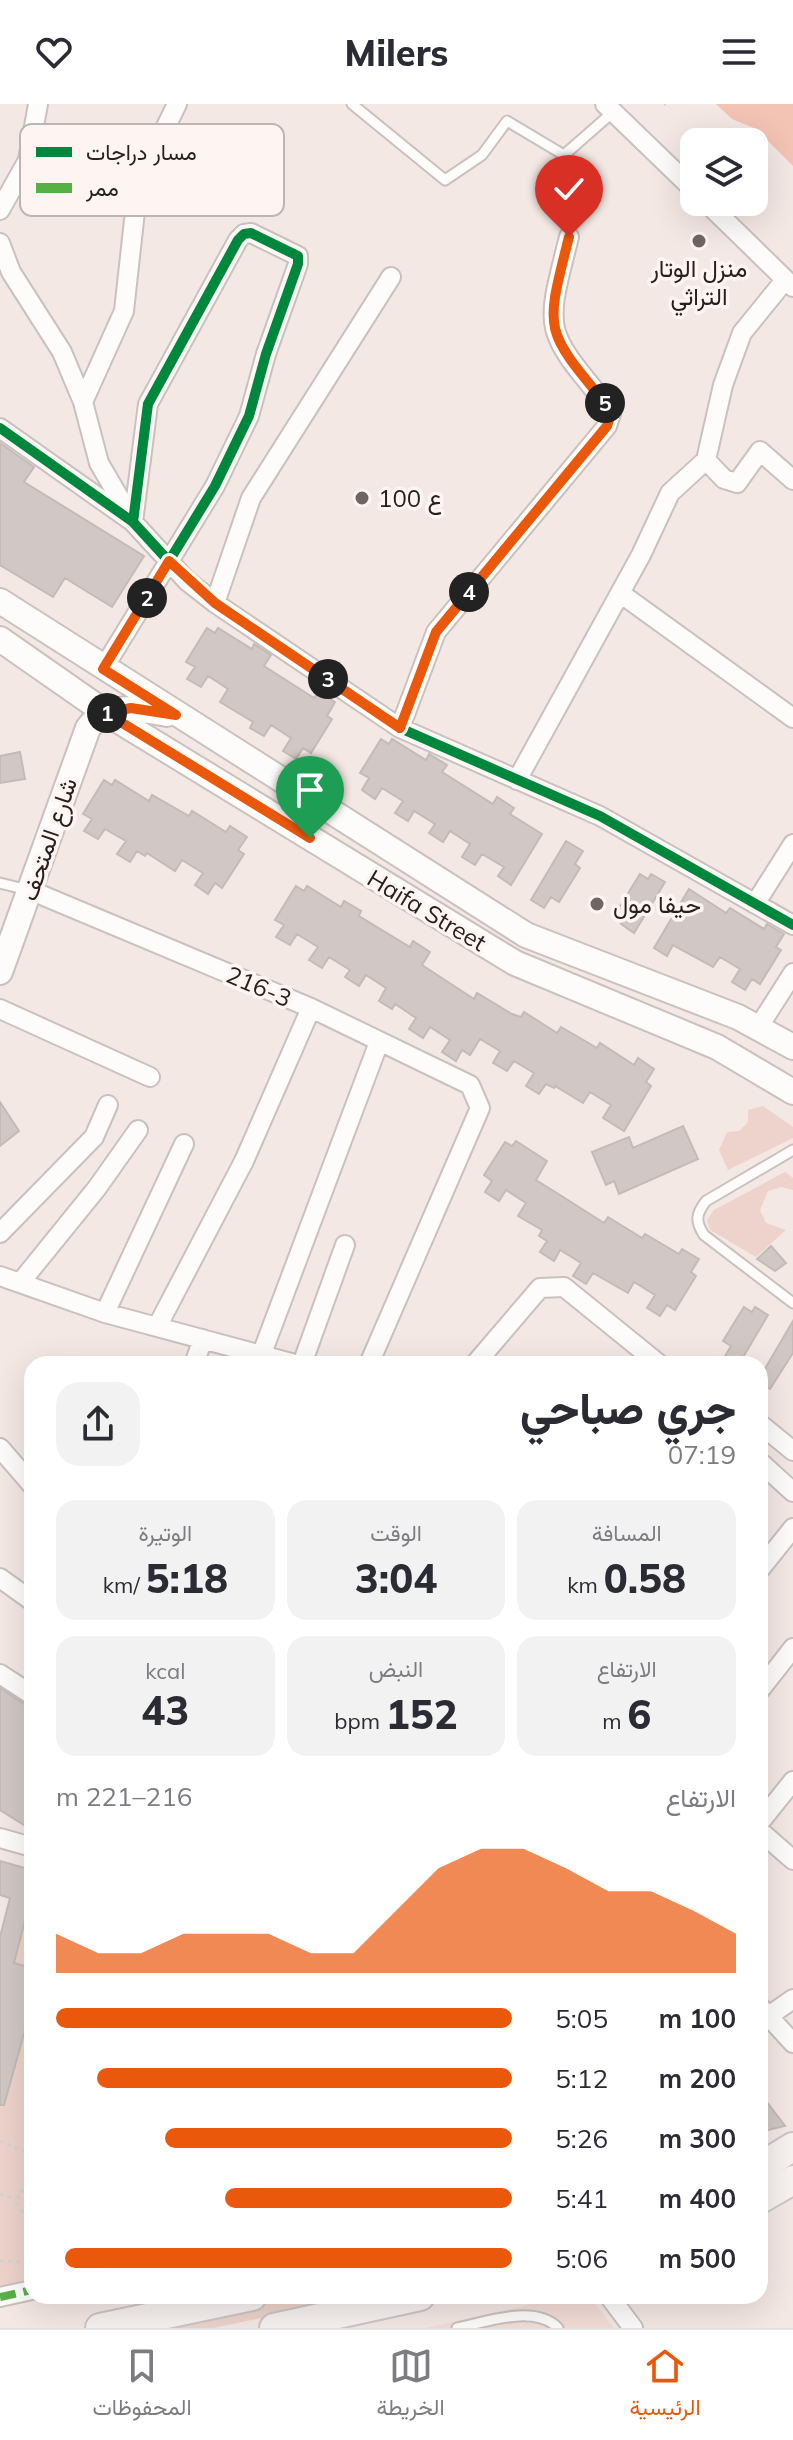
<!DOCTYPE html>
<html lang="ar">
<meta charset="utf-8">
<style>
:root{--surface:#fff;--page:#f2f2f3;--text:#2b2b33;--muted:#7c7c81;--line:#e1e1e2;--accent:#ea580c}
body{margin:0;font-family:Mulish,Vazirmatn,sans-serif;background:var(--page);color:var(--text);direction:rtl;height:100vh;display:flex;flex-direction:column;font-size:30px;white-space:nowrap}
*{box-sizing:border-box;margin:0}
p{font-size:26px;color:var(--muted)}
.icon{flex:none;width:44px;height:44px;fill:none;stroke:currentColor;stroke-width:2;stroke-linecap:round;stroke-linejoin:round}
.map{position:relative;flex:1;overflow:hidden;direction:ltr}
.panel{position:absolute;left:24px;top:1252px;width:744px;height:948px;display:flex;flex-direction:column;background:var(--surface);border-radius:24px;box-shadow:0 8px 32px #0002;direction:rtl}
.panel>*{flex:none}
.fabs{position:absolute;left:680px;top:24px;display:grid;gap:16px}
.fabs a{display:grid;place-items:center;width:88px;height:88px;border-radius:16px;background:var(--surface);box-shadow:0 8px 32px #0002;font-size:40px}
.pin{position:absolute;display:grid;place-items:center;width:68px;height:68px;color:#fff;margin:-82px -34px;border-radius:50% 50% 50% 0;rotate:-45deg;box-shadow:0 0 8px #0007}
.pin .icon{rotate:45deg}
.km{position:absolute;width:40px;height:40px;margin:-20px;border-radius:50%;background:#222;color:#fff;font-size:22px;line-height:40px;text-align:center}
.round{display:grid;place-items:center;flex:none;width:84px;height:84px;border-radius:24px;background:var(--page)}
.overview{display:flex;align-items:center;justify-content:space-between;height:136px;padding:0 32px}
h1{font-size:44px;font-weight:800;line-height:60px}
.stats{display:grid;grid-template-columns:repeat(3,1fr);gap:12px;height:136px;padding:8px 32px}
.stats div{display:grid;align-content:center;border-radius:20px;background:var(--page);text-align:center}
.stats b{font-size:40px;font-weight:800}
.stats small{font-size:22px;font-weight:400}
.stats p{font-size:22px}
.chart{height:224px;padding:16px 32px}
.chart p{display:flex;justify-content:space-between}
.chart svg{width:100%;height:144px;margin-top:8px;fill:var(--accent);opacity:.7}
ul{padding:0 32px;list-style:none;font-size:26px}
li{display:grid;grid-template-columns:128px 96px 1fr;align-items:center;height:60px}
li i{height:20px;border-radius:10px;background:var(--accent)}
header{display:flex;justify-content:space-between;align-items:center;height:104px;padding:0 32px;background:var(--surface);font-size:36px;font-weight:800}
.dock{display:flex;justify-content:space-around;align-items:center;height:112px;border-top:2px solid var(--line);background:var(--surface);font-size:22px;color:var(--muted)}
.dock a{display:grid;justify-items:center;gap:4px}
.dock .current{color:var(--accent)}
.map>svg:first-child{display:block}
</style>
<header><svg class="icon" aria-label="menu" viewBox="0 0 24 24"><path d="M4 6h16M4 12h16M4 18h16"/></svg>Milers<svg class="icon" aria-label="heart" viewBox="0 0 24 24"><path d="M12 20l-8-8c-3-5 5-10 8-4 3-6 11-1 8 4z"/></svg></header>
<div class="map">
<svg width="793" height="2224" viewBox="0 0 793 2224">
<rect width="100%" height="100%" fill="#f4e8e4"/>
<!-- built -->
<path fill="#f3ddd7" d="M 568,2192 L 589,2192 L 614,2224 L 425,2224 Z"/>
<!-- green -->
<path fill="#edd3cb" d="M 763,1002 L 793,1023 L 793,1034 L 728,1066 L 719,1046 L 727,1028 L 739,1027 L 748,1018 L 748,1006 Z
M 785,1068 L 793,1074 L 793,1086 L 781,1083 L 768,1087 L 760,1106 L 766,1119 L 786,1126 L 756,1153 L 710,1126 L 707,1116 L 714,1106 Z
M 32,1789 L 32,1864 L 14,1859 Z
M 32,1901 L 32,2181 L 0,2188 L 0,1991 Z
M 300,2192 L 364,2192 L 214,2224 L 155,2224 Z"/>
<!-- water -->
<path fill="#f3c3b4" d="M 716,0 L 793,0 L 793,62 L 756,25 L 732,15 Z"/>
<!-- building -->
<path fill="#d1c8c5" stroke="#c4bbb7" stroke-width="2" d="M 0,339 L 34,363 L 24,378 L 144,452 L 112,503 L 65,474 L 53,493 L 0,461 Z
M 207,524 L 215,529 L 218,524 L 252,545 L 254,540 L 271,551 L 264,562 L 314,594 L 318,588 L 335,598 L 327,612 L 332,615 L 311,649 L 303,644 L 296,655 L 283,647 L 291,634 L 271,621 L 264,632 L 250,624 L 253,618 L 220,598 L 228,585 L 208,572 L 201,583 L 187,575 L 195,563 L 186,558 Z
M 381,635 L 389,640 L 392,635 L 426,656 L 429,650 L 447,661 L 442,668 L 493,700 L 497,693 L 514,704 L 510,710 L 542,730 L 511,781 L 498,772 L 504,763 L 482,750 L 475,761 L 462,753 L 470,740 L 450,727 L 443,738 L 429,729 L 435,720 L 414,707 L 408,717 L 395,709 L 403,697 L 382,684 L 375,695 L 362,686 L 369,674 L 360,669 Z
M 20,648 L 25,675 L 0,679 L 0,652 Z
M 104,676 L 112,681 L 115,676 L 149,697 L 152,691 L 189,712 L 192,707 L 226,728 L 230,722 L 247,733 L 238,746 L 244,750 L 222,784 L 215,779 L 208,790 L 195,781 L 203,769 L 182,756 L 175,767 L 147,749 L 145,752 L 137,747 L 130,758 L 117,750 L 126,737 L 105,725 L 98,735 L 84,727 L 92,715 L 83,710 Z
M 566,737 L 583,747 L 575,760 L 580,764 L 559,798 L 551,793 L 544,804 L 531,796 Z
M 640,770 L 648,775 L 651,770 L 665,778 L 634,829 L 621,820 L 628,809 L 619,804 Z
M 296,782 L 304,787 L 307,782 L 341,803 L 344,797 L 361,807 L 359,812 L 410,843 L 413,837 L 430,848 L 422,861 L 474,895 L 477,889 L 512,910 L 521,913 L 524,908 L 557,929 L 561,923 L 597,944 L 600,939 L 634,961 L 638,954 L 654,965 L 646,978 L 651,982 L 624,1027 L 603,1014 L 611,1001 L 590,988 L 583,999 L 555,982 L 554,984 L 546,980 L 539,990 L 526,982 L 534,969 L 514,957 L 507,967 L 493,959 L 500,947 L 480,935 L 470,951 L 462,946 L 456,957 L 442,948 L 450,936 L 430,923 L 423,934 L 409,925 L 416,914 L 395,900 L 392,905 L 379,897 L 386,884 L 366,871 L 359,882 L 345,873 L 350,866 L 329,853 L 322,864 L 309,856 L 318,843 L 297,830 L 290,841 L 276,833 L 284,821 L 275,816 Z
M 689,785 L 726,809 L 730,804 L 764,825 L 767,820 L 784,830 L 776,843 L 781,846 L 760,880 L 752,875 L 745,886 L 732,878 L 740,865 L 720,853 L 713,863 L 673,841 L 667,852 L 654,844 Z
M 0,998 L 19,1027 L 0,1042 Z
M 683,1022 L 698,1055 L 619,1090 L 614,1077 L 606,1081 L 592,1048 L 629,1033 L 633,1044 Z
M 516,1037 L 547,1057 L 536,1076 L 560,1091 L 604,1119 L 608,1113 L 642,1134 L 645,1130 L 679,1150 L 682,1145 L 699,1155 L 691,1168 L 696,1172 L 675,1206 L 667,1201 L 660,1212 L 647,1204 L 655,1191 L 634,1178 L 628,1189 L 593,1169 L 586,1180 L 573,1172 L 581,1159 L 560,1146 L 554,1157 L 540,1148 L 547,1137 L 539,1132 L 542,1126 L 518,1112 L 526,1099 L 506,1086 L 499,1097 L 485,1088 L 492,1077 L 484,1071 L 505,1038 L 512,1042 Z
M 771,1142 L 786,1159 L 775,1167 L 757,1155 Z
M 744,1203 L 752,1208 L 755,1203 L 768,1211 L 739,1260 L 734,1260 L 724,1254 L 731,1242 L 723,1237 Z
M 793,1217 L 793,1249 L 770,1285 L 760,1279 L 760,1273 Z
M 0,1584 L 32,1605 L 32,1726 L 0,1706 Z
M 0,1757 L 32,1766 L 32,1789 L 14,1859 L 32,1864 L 32,1901 L 4,2001 L 0,2001 L 0,1833 L 10,1794 L 0,1791 Z
M 760,1989 L 785,2022 L 760,2028 Z"/>
<g fill="none" stroke-linecap="round" stroke-linejoin="round">
<defs>
<path id="lane" d="M 352,0 L 445,76 L 482,51 L 507,17 L 564,51 L 613,8
M 0,779 L 28,786
M 793,1046 L 706,1097 C 696,1110 695,1117 704,1131 L 793,1199
M 457,2224 C 486,2218 535,2200 558,2224"/>
<path id="street" d="M 605,0 L 694,86
M 706,98 L 793,183
M 0,106 L 28,56 L 38,0
M 0,139 L 11,168 L 62,248 L 83,298 L 99,359 L 130,412
M 83,298 L 124,207 L 138,80 L 177,0
M 0,324 L 133,418 L 187,477 L 215,499 L 400,624 L 600,712 L 793,821
M 706,356 L 724,375 L 737,379 L 760,347 L 793,376
M 620,489 L 793,614
M 215,499 L 251,394 L 391,173
M 103,565 L 215,382 L 249,312 L 266,250 L 298,160 L 298,152 L 251,129 L 244,130 L 238,136 L 148,300 L 133,418
M 400,624 L 436,528 L 607,322 L 611,310 L 606,300 C 543,224 545,228 569,133
M 517,676 L 641,451 L 670,389 L 706,356 L 723,281 L 742,229 L 785,176
M 32,787 L 311,904 L 470,981 L 480,1004 L 369,1260
M 755,800 L 793,740
M 0,905 L 150,973
M 758,924 L 793,869
M 0,1129 L 94,1033 L 108,1001
M 0,1172 L 105,1209 L 295,1260
M 20,1179 L 97,1084 L 138,1026
M 105,1209 L 184,1040
M 157,1223 L 244,1057 L 311,904
M 194,1260 L 203,1235
M 258,1260 L 379,938
M 302,1260 L 345,1141
M 475,1260 L 540,1184 L 564,1183 L 659,1260
M 760,1320 L 793,1347
M 0,1344 L 32,1381
M 760,1358 L 793,1388
M 760,1465 L 793,1424
M 0,1474 L 32,1497
M 0,1570 L 32,1591
M 760,1586 L 793,1544
M 760,1718 L 793,1677
M 760,1727 L 793,1756
M 0,1734 L 32,1743
M 760,1903 L 793,1939
M 760,1918 L 793,1895
M 609,2192 L 633,2224
M 0,2193 L 32,2186"/>
<path id="secondary" d="M 0,497 L 526,831 L 738,913 L 793,943
M 0,535 L 106,609 L 515,859 L 717,943 L 793,988
M 0,868 L 88,624 C 107,598 140,605 167,610"/>
<path id="primary" d="M 760,2063 L 793,2043
M 760,2095 L 793,2076
M 100,2224 L 252,2192
M 274,2224 L 420,2192"/>
</defs>
<!-- lane casing -->
<use href="#lane" stroke="#cac1be" stroke-width="13"/>
<!-- street casing -->
<use href="#street" stroke="#cac1be" stroke-width="22"/>
<!-- secondary casing -->
<use href="#secondary" stroke="#cac1be" stroke-width="28"/>
<!-- primary casing -->
<use href="#primary" stroke="#ccc6c4" stroke-width="32"/>
<!-- path -->
<path stroke="#d8d4d4" stroke-width="3" stroke-dasharray="4 4" stroke-linecap="butt" d="M 664,0 L 666,0
M 27,1920 L 32,1922
M 0,2037 L 32,2050
M 32,2086 L 21,2087 L 16,2099 L 24,2109 L 32,2109
M 0,2090 L 16,2095
M 0,2157 L 32,2158"/>
<!-- lane -->
<use href="#lane" stroke="#fdfcfb" stroke-width="9"/>
<!-- street -->
<use href="#street" stroke="#fdfcfb" stroke-width="18"/>
<!-- secondary -->
<use href="#secondary" stroke="#fdfcfb" stroke-width="24"/>
<!-- primary -->
<use href="#primary" stroke="#f7f1f0" stroke-width="28"/>
<!-- quiet -->
<path stroke="#56b145" stroke-width="8" stroke-dasharray="16 8" stroke-linecap="butt" d="M 0,2193 L 32,2186"/>
<defs>
<path id="cycleway" d="M 0,324 L 133,418 L 187,477 L 215,499 L 400,624 L 600,712 L 793,821
M 103,565 L 215,382 L 249,312 L 266,250 L 298,160 L 298,152 L 251,129 L 244,130 L 238,136 L 148,300 L 133,418"/>
</defs>
<!-- cycleway casing -->
<use href="#cycleway" stroke="#fef5f2" stroke-width="15"/>
<!-- cycleway -->
<use href="#cycleway" stroke="#00873e" stroke-width="10"/>
</g>
<g fill="none" stroke-linecap="round" stroke-linejoin="round">
<defs>
<path id="route" d="M 310,734 L 106,609 L 131,604 L 176,611 L 103,565 L 169,457 L 215,499 L 400,624 L 436,528 L 607,322 L 611,310 L 606,300 C 543,224 545,228 569,133"/>
</defs>
<!-- route casing -->
<use href="#route" stroke="#fff" stroke-width="16"/>
<!-- route -->
<use href="#route" stroke="#ea580c" stroke-width="10"/>
</g>
<!-- markers -->
<g fill="#6f6663" stroke="#fef5f2" stroke-width="3">
<circle cx="699" cy="137" r="8"/>
<circle cx="362" cy="394" r="8"/>
<circle cx="597" cy="800" r="8"/>
</g>
<g text-anchor="middle" dominant-baseline="central" stroke-width="7" stroke-linejoin="round" paint-order="stroke">
<!-- poi labels -->
<g font-size="24" fill="#28201e" stroke="#fef5f2" text-anchor="start">
<text x="699" y="164" text-anchor="middle">منزل الوتار<tspan x="699" dy="28">التراثي</tspan></text>
<text x="378" y="394">100 ع</text>
<text x="613" y="800">حيفا مول</text>
</g>
<!-- street labels -->
<g font-size="24" fill="#28201e" stroke="#fef5f2">
<text transform="translate(48 735) rotate(-71)">شارع المتحف</text>
<text transform="translate(427 806) rotate(31)">Haifa Street</text>
<text transform="translate(259 882) rotate(23)">216-3</text>
</g>
</g>
<!-- legend -->
<rect x="20" y="20" width="264" height="92" rx="12" fill="#fef5f2" stroke="#beb5b2" stroke-width="2"/>
<rect x="36" y="43" width="36" height="10" fill="#00873e"/>
<rect x="36" y="79" width="36" height="10" fill="#56b145"/>
<g font-size="22" fill="#28201e">
<text x="86" y="56">مسار دراجات</text>
<text x="86" y="92">ممر</text>
</g>
</svg>
<div class="fabs">
<a><svg class="icon" aria-label="layers" viewBox="0 0 24 24"><path d="M12 4l9 5-9 5-9-5zM3 14l9 5 9-5"/></svg></a>
</div>
<div class="pin" style="left:310px;top:734px;background:#1e9e55"><svg class="icon" aria-label="arrive" viewBox="0 0 24 24"><path d="M6 21V4h12l-3 4 3 4H6"/></svg></div>
<div class="pin" style="left:569px;top:133px;background:#d93025"><svg class="icon" aria-label="check" viewBox="0 0 24 24"><path d="M5 12l5 5 9-10"/></svg></div>
<b class="km" style="left:107px;top:609px">1</b>
<b class="km" style="left:147px;top:494px">2</b>
<b class="km" style="left:328px;top:575px">3</b>
<b class="km" style="left:469px;top:488px">4</b>
<b class="km" style="left:605px;top:299px">5</b>
<section class="panel">
<div class="overview"><div><h1>جري صباحي</h1><p>07:19</p></div><a class="round"><svg class="icon" aria-label="share" viewBox="0 0 24 24"><path d="M12 15V3M7 8l5-5 5 5M5 13v7h14v-7"/></svg></a></div>
<div class="stats">
<div><p>المسافة</p><b>0.58<small> km</small></b></div>
<div><p>الوقت</p><b>3:04</b></div>
<div><p>الوتيرة</p><b>5:18<small> /km</small></b></div>
</div>
<div class="stats">
<div><p>الارتفاع</p><b>6<small> m</small></b></div>
<div><p>النبض</p><b>152<small> bpm</small></b></div>
<div><p>kcal</p><b>43</b></div>
</div>
<div class="chart"><p><span>الارتفاع</span>216–221 m</p>
<svg viewBox="0 0 160 44" preserveAspectRatio="none"><path d="M0 44V32L10 38L20 38L30 32L40 32L50 32L60 38L70 38L80 25L90 12L100 6L110 6L120 12L130 19L140 19L150 25L160 32V44z"/></svg>
</div>
<ul>
<li><b>100 m</b>5:05<i style="width:100%"></i></li>
<li><b>200 m</b>5:12<i style="width:91%"></i></li>
<li><b>300 m</b>5:26<i style="width:76%"></i></li>
<li><b>400 m</b>5:41<i style="width:63%"></i></li>
<li><b>500 m</b>5:06<i style="width:98%"></i></li>
</ul>
</section>
</div>
<nav class="dock">
<a class="current"><svg class="icon" aria-label="home" viewBox="0 0 24 24"><path d="M3 11l9-7 9 7M6 9v11h12V9"/></svg>الرئيسية</a>
<a><svg class="icon" aria-label="map" viewBox="0 0 24 24"><path d="M3 6l6-2 6 2 6-2v14l-6 2-6-2-6 2zM9 4v14M15 6v14"/></svg>الخريطة</a>
<a><svg class="icon" aria-label="saved" viewBox="0 0 24 24"><path d="M7 4h10v16l-5-4-5 4z"/></svg>المحفوظات</a>
</nav>
